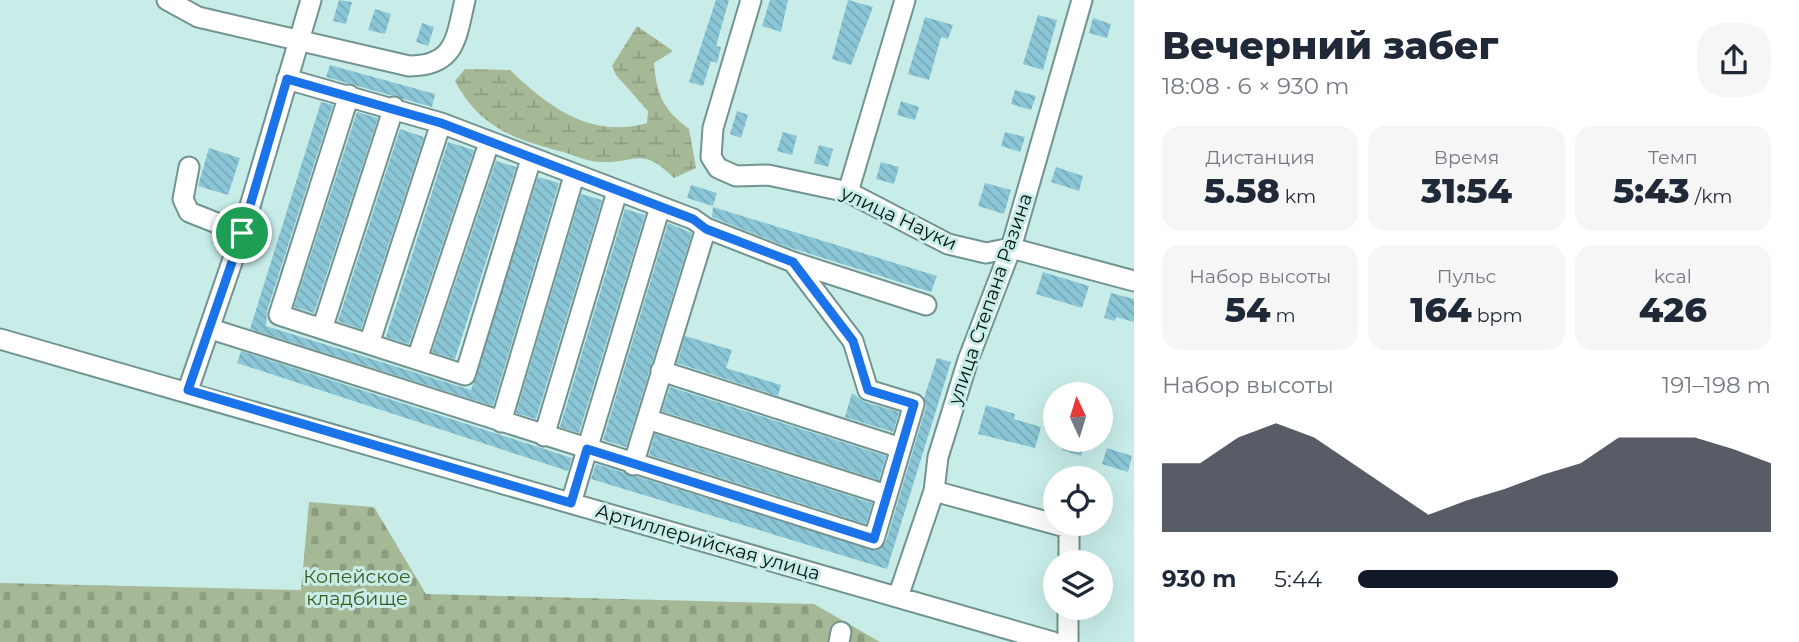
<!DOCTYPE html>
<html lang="ru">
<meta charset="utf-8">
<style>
:root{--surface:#fff;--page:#f6f6f7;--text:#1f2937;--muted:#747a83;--accent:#111827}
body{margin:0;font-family:Montserrat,sans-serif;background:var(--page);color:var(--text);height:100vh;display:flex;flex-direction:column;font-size:26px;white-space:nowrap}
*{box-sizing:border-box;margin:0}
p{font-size:23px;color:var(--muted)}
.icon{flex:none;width:38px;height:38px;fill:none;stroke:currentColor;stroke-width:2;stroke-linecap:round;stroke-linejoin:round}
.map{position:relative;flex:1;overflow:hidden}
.panel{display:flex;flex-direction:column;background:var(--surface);width:665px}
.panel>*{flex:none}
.needle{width:46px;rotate:356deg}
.tools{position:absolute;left:1043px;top:382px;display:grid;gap:14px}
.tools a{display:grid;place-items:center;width:70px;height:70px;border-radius:50%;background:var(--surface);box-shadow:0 7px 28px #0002;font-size:35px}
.pin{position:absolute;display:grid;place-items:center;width:60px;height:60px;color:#fff;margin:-30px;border:4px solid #fff;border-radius:50%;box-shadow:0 2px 7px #0007}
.round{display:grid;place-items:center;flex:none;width:74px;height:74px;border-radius:28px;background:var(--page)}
.head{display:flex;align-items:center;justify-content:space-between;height:119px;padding:0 28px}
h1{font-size:38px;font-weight:800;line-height:52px}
.figures{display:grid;grid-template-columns:repeat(3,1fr);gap:10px;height:119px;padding:7px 28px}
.figures div{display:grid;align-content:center;border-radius:18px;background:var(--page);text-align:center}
.figures b{font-size:35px;font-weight:800}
.figures small{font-size:19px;font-weight:400}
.figures p{font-size:19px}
.chart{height:196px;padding:14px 28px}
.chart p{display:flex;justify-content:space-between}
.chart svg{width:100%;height:126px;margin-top:7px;fill:var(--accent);opacity:.7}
ul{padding:0 28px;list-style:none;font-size:23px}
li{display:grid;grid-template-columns:112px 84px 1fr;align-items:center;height:52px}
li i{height:18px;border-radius:9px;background:var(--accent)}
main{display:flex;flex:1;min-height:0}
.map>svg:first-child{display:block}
</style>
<main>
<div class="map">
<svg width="1134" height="642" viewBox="0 0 1134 642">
<defs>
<pattern id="wetland-marsh" width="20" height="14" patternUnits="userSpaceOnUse" patternTransform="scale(1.75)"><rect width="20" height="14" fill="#a6b996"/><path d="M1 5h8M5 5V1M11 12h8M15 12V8" fill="none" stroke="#8d9e80"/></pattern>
<pattern id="cemetery-stones" width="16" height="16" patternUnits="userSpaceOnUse" patternTransform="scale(1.75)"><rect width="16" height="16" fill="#a6b996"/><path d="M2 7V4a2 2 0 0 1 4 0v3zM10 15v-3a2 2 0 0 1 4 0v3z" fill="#8d9e80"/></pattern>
<pattern id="building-back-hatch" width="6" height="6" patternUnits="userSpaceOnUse" patternTransform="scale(1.75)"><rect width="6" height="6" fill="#8ac6d6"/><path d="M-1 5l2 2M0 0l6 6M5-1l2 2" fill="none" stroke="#76a9b7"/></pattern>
</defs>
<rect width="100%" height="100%" fill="#c8ede9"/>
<!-- wetland -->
<path fill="url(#wetland-marsh)" d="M 637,26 L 673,51 L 654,63 C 657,96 663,109 689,129 L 696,168 L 674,178 C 640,145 637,164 600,162 C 588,162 574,155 563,152 C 514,139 480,128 455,81 L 465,69 L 510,70 C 549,107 590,139 647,123 L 648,111 L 616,75 L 612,66 Z"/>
<!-- cemetery -->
<path fill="url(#cemetery-stones)" d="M 309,502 L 374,507 L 426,594 L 814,604 L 880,642 L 0,642 L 0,583 L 301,590 Z"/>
<!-- building -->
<path fill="url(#building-back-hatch)" d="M 339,0 L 352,2 L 346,24 L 333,21 Z
M 716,0 L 729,0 L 716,46 L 721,47 L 717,63 L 711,61 L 703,86 L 689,82 Z
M 770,0 L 788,0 L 781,32 L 762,26 Z
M 848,0 L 873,7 L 851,65 L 832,59 Z
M 375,9 L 391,14 L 385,34 L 368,30 Z
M 1038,15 L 1057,20 L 1043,70 L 1023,64 Z
M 925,17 L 953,25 L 948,39 L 941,37 L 929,80 L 908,74 Z
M 1093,18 L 1111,24 L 1107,38 L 1089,33 Z
M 422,23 L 434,27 L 428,46 L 416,42 Z
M 330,65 L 435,94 L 432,107 L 326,77 Z
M 1015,90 L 1036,96 L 1031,110 L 1011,104 Z
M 901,101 L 919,107 L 915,120 L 897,115 Z
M 321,102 L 333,105 L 267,311 L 266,326 L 471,390 L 538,177 L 559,183 L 493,406 L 250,329 Z
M 737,111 L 748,115 L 741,138 L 730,134 Z
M 357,112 L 378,118 L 314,313 L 294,307 Z
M 400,129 L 424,137 L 361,329 L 338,321 Z
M 783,132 L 797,136 L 792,155 L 777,151 Z
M 1005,132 L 1025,137 L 1020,152 L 1001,146 Z
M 448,142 L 474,150 L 409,344 L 386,337 Z
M 819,145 L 833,149 L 828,167 L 814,163 Z
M 209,148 L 240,158 L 228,195 L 198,186 Z
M 496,161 L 516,167 L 455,359 L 432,352 Z
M 881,162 L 899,167 L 894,184 L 876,179 Z
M 1056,167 L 1083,176 L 1079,191 L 1051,182 Z
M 985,183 L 1011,190 L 1004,214 L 978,206 Z
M 691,185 L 717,193 L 713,206 L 687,198 Z
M 581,194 L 602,200 L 536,419 L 516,413 Z
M 713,207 L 937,276 L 931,292 L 785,246 L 712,217 Z
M 625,209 L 645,215 L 579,433 L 560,427 Z
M 668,223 L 692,233 L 626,447 L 603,440 Z
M 1043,272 L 1089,286 L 1082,308 L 1036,294 Z
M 1111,293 L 1134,299 L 1134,322 L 1116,317 L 1115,321 L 1104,318 Z
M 685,336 L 732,350 L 726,368 L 781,385 L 778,396 L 677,363 Z
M 241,351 L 572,458 L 568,471 L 237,363 Z
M 937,358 L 951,362 L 887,569 L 591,479 L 596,464 L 877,551 L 886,542 L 926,407 L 924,398 Z
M 670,387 L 886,456 L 879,480 L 662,411 Z
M 852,393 L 864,402 L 899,412 L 893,432 L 845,417 Z
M 986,405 L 1015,414 L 1014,419 L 1041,427 L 1035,448 L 978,434 Z
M 655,434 L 872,503 L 866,524 L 649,455 Z
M 1065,439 L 1086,439 L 1081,456 L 1062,450 Z
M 1107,448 L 1132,456 L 1128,472 L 1102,464 Z"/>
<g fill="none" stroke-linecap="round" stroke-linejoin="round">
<defs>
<path id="minor" d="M 167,0 L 198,17 L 409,66 C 456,66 456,38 465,0
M 751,0 L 713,128 L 711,157 L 718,168 L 736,176 L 768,175 L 848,192 L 948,244 L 986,253 L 1011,248 L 1134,281
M 349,95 L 279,315 L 465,375 L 531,159
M 189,167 L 183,199 L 189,212 L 242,233
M 848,192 L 905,0
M 793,262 L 926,305
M 211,329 L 874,539 L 914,404 L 868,390 L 853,341 L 793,262 L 706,228 L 693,219 L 441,123 L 287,79
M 322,329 L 394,107
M 0,339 L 1053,642
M 369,344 L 441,123
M 417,359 L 489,143
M 661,371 L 901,448
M 188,390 L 242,233 L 311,0
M 647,419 L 887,495
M 501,422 L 574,176
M 544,436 L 617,192
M 633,465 L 706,228
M 934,491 L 1069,528 L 1069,562
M 571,503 L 660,207
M 898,597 L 934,491 L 938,457 L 968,360 L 1011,248 L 1082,0
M 839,642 L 841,632
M 1068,642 L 1068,607"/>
</defs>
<!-- minor casing -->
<use href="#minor" stroke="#719490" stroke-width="23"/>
<!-- minor -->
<use href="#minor" stroke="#fff" stroke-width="19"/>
</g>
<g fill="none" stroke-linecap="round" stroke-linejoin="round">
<defs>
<path id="route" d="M 287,79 L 441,123 L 693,219 L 706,229 L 793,262 L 853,341 L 868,390 L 914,404 L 874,539 L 587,449 L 571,503 L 188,390 L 242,233 Z"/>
</defs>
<!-- route casing -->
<use href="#route" stroke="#fff" stroke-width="14"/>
<!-- route -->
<use href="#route" stroke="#1a73e8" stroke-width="9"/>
</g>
<g text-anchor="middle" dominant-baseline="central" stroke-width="6" stroke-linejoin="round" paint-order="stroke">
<!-- street labels -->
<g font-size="19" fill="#051210" stroke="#c8ede9">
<text transform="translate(899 218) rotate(25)">улица Науки</text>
<text transform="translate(990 299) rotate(-71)">улица Степана Разина</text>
<text transform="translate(708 542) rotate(16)">Артиллерийская улица</text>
</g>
<!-- park labels -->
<g font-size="19" fill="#3d5b1e" stroke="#c8ede9">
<text x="357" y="576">Копейское<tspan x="357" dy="22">кладбище</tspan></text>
</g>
</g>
</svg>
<div class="tools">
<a><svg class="needle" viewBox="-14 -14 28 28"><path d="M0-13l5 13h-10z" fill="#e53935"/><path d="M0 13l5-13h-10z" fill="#747a83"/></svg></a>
<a><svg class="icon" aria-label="locate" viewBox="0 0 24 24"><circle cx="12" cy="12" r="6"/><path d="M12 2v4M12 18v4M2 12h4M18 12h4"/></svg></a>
<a><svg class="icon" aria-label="layers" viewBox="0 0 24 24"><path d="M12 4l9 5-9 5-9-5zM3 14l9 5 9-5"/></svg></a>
</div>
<div class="pin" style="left:242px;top:233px;background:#1e9e55"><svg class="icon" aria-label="arrive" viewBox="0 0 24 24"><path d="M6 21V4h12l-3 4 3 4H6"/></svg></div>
</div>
<section class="panel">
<div class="head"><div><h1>Вечерний забег</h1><p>18:08 · 6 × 930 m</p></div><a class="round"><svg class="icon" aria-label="share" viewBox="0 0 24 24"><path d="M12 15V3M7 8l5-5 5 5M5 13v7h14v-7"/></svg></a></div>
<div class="figures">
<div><p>Дистанция</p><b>5.58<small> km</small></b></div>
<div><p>Время</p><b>31:54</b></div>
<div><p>Темп</p><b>5:43<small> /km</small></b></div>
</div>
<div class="figures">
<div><p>Набор высоты</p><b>54<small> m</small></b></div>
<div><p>Пульс</p><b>164<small> bpm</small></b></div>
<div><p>kcal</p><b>426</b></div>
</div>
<div class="chart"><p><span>Набор высоты</span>191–198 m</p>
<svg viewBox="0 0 160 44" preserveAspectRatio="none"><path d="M0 44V20L10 20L20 11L30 6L40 11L50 20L60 29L70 38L80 33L90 29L100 24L110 20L120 11L130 11L140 11L150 15L160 20V44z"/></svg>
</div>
<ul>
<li><b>930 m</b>5:44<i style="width:63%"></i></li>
</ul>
</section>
</main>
